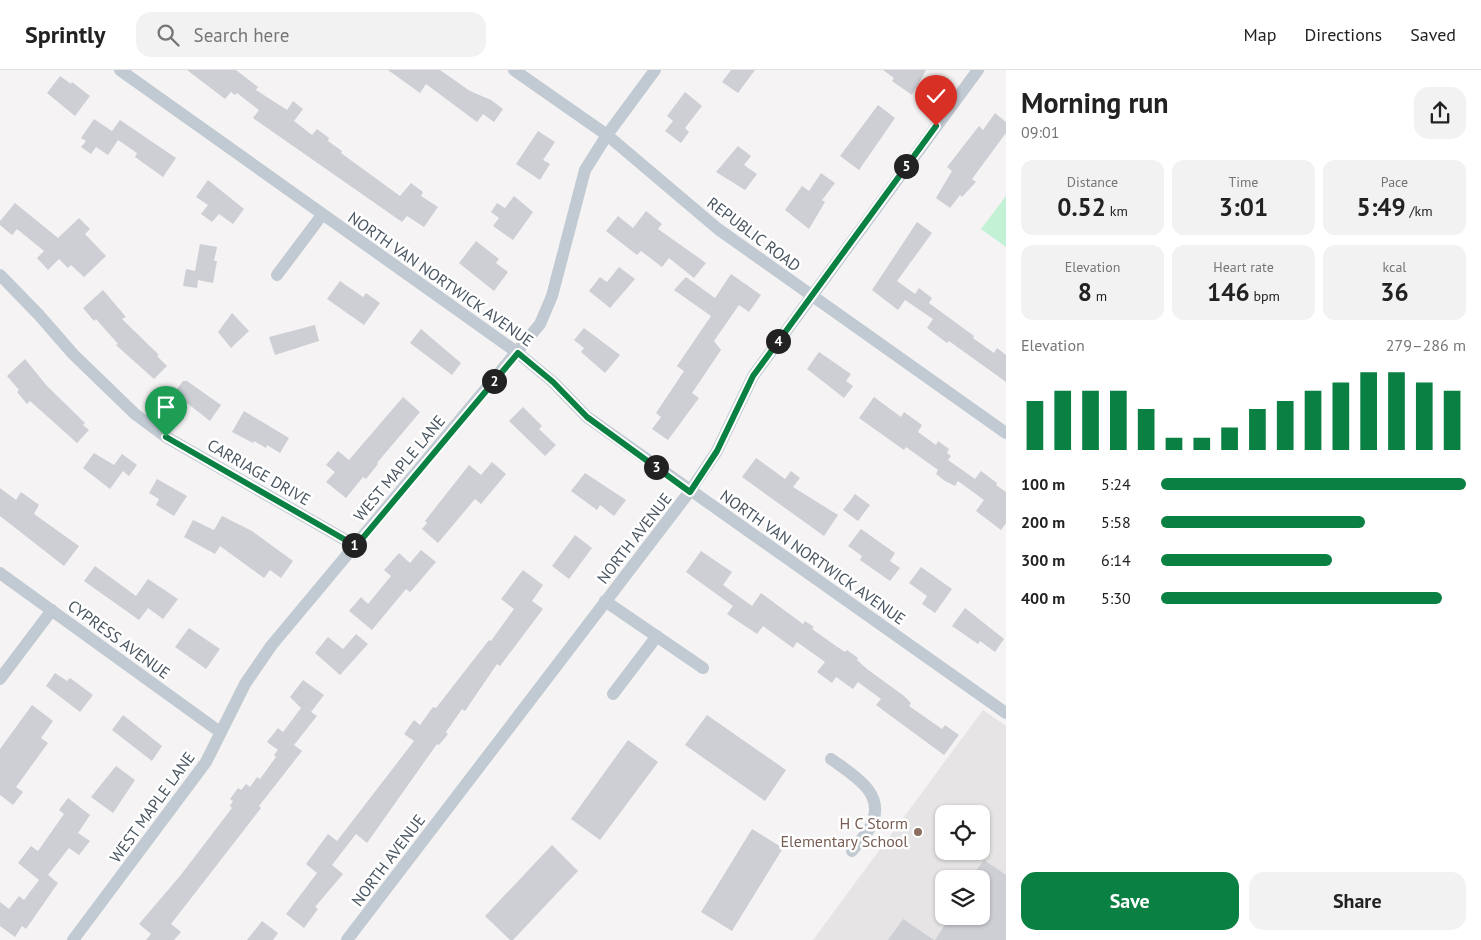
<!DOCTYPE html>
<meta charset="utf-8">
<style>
:root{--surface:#fff;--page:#f2f2f2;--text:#222;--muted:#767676;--line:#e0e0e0;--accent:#0b8043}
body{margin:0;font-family:"PT Sans",sans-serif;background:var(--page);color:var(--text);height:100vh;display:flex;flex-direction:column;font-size:19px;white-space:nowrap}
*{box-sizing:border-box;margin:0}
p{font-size:16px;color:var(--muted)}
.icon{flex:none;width:28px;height:28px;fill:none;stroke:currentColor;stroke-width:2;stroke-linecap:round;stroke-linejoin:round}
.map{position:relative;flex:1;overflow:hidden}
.drawer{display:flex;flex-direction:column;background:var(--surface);width:475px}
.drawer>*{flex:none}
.fabs{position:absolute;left:935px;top:735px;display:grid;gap:10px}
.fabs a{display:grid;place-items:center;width:55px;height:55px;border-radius:10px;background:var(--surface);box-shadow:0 1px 4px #0004;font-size:25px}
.pin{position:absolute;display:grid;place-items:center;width:42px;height:42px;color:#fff;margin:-51px -21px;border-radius:50% 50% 50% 0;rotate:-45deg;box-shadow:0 0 5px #0007}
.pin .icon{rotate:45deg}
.km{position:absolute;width:25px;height:25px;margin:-12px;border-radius:50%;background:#222;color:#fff;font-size:14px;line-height:25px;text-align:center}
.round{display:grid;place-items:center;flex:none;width:52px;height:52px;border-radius:15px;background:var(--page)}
.summary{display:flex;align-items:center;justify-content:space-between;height:85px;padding:0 15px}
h1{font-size:28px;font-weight:700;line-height:38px}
.stats{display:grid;grid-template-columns:repeat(3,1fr);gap:8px;height:85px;padding:5px 15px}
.stats div{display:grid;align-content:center;border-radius:12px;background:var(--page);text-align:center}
.stats b{font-size:25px;font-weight:700}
.stats small{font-size:14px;font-weight:400}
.stats p{font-size:14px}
.chart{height:140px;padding:10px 15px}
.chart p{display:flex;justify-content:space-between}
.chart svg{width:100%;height:90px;margin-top:5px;stroke:var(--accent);stroke-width:6}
.button{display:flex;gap:10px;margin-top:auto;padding:10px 15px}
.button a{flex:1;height:58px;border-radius:15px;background:var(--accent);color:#fff;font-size:20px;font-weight:700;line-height:58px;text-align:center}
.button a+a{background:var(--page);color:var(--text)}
ul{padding:0 15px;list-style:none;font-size:16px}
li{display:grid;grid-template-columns:80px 60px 1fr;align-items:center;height:38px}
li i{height:12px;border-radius:6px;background:var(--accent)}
header{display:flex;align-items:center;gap:30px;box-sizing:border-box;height:70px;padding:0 25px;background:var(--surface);border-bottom:1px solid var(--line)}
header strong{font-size:24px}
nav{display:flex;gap:28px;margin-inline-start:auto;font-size:18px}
.search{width:350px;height:45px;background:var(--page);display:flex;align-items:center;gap:12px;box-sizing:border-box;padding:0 18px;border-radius:15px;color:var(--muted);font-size:19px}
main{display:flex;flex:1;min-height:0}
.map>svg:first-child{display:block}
</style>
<header>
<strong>Sprintly</strong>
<div class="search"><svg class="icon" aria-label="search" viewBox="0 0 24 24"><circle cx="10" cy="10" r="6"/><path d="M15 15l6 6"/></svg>Search here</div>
<nav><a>Map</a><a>Directions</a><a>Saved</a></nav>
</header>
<main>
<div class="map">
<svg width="1006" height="870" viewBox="0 0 1006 870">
<rect width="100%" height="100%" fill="#f5f3f3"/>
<!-- education -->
<path fill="#e6e4e5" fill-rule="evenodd" d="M 983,640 L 1006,656 L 1006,870 L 813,870 ZM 944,744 L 981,744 L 981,781 L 944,781 ZM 944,809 L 981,809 L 981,846 L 944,846 Z"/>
<!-- green -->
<path fill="#c3f1d5" d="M 1006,126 L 1006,177 L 981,159 Z"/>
<!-- building -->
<path fill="#cdcfd5" d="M 187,0 L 236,0 L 258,17 L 256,20 L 287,40 L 293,31 L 303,39 L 294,51 L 312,65 L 317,59 L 329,68 L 328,71 L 342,81 L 341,83 L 400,126 L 411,113 L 423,122 L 421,126 L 438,137 L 424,157 L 407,146 L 402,152 L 253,48 L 259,40 L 237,23 L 235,25 L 231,22 L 225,29 Z
M 388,0 L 440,0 L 470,21 L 491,30 L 503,39 L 494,52 L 483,44 L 477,52 L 426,14 L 420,23 Z
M 731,0 L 755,0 L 738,23 L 722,12 Z
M 883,0 L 926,0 L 912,25 L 892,11 L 894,8 Z
M 60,6 L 71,14 L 72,12 L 90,26 L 75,46 L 47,23 Z
M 685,22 L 702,36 L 685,58 L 689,62 L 681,73 L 665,61 L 673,51 L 667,46 Z
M 878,35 L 895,48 L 859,100 L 840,86 Z
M 995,43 L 1006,52 L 1006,63 L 972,109 L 976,112 L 962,127 L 960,125 L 950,138 L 936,128 L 952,101 L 947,97 L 979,56 L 983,60 Z
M 94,49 L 112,61 L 120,50 L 176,88 L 163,107 L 135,87 L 137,83 L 118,70 L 108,85 L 96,77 L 91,84 L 81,77 L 86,71 L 81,68 Z
M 538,61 L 555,72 L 543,90 L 550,94 L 540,110 L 516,94 Z
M 738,76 L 751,86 L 744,95 L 757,104 L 745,120 L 716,102 Z
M 821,103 L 835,113 L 822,130 L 825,132 L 809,159 L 785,140 L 802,116 L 809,121 Z
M 208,110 L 244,139 L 233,154 L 219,144 L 212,152 L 201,144 L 208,135 L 196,127 Z
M 514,126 L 533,142 L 513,170 L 493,156 L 499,148 L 491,142 L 497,133 L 505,138 Z
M 15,133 L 58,168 L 79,148 L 90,159 L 85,164 L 106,186 L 84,207 L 71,195 L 68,198 L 59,189 L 48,200 L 37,188 L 44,181 L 17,159 L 12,165 L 0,155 L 0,151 Z
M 646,141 L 662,154 L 658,159 L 706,193 L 694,208 L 669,188 L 662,197 L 641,181 L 637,185 L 606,161 L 618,146 L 633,158 Z
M 917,152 L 932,163 L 897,211 L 915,224 L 919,218 L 932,228 L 929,233 L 974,266 L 973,268 L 994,283 L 997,278 L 1006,285 L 1006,312 L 949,271 L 947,273 L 927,258 L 933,249 L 905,230 L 898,240 L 872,220 Z
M 476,171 L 499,189 L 496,193 L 508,202 L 494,221 L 459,193 Z
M 200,174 L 217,177 L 214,191 L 217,191 L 213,213 L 198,210 L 197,218 L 183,216 L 186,199 L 195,201 Z
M 619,197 L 635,209 L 610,238 L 589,221 L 600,207 L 607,212 Z
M 731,204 L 761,225 L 749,242 L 739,235 L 714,271 L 721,280 L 692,323 L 699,328 L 668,370 L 652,359 L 661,347 L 656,343 L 684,301 L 677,296 L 711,246 L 674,220 L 686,207 L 715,228 Z
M 340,211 L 363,227 L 366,223 L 380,233 L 364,255 L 327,229 Z
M 103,220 L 126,247 L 122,249 L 159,285 L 157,286 L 167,296 L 154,309 L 116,275 L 118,274 L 96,249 L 94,251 L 83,238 Z
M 232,243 L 249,261 L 231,278 L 218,262 Z
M 315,255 L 319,271 L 275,285 L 269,267 Z
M 584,258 L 620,285 L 605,303 L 581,282 L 584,278 L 574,270 Z
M 421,259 L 461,293 L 452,305 L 410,273 Z
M 819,282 L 851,304 L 846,311 L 853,316 L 844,328 L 807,299 Z
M 25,289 L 47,316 L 85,353 L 83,355 L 89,360 L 77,373 L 30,331 L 27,334 L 17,322 L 19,320 L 7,306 Z
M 183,311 L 187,311 L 221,335 L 210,351 L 174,323 Z
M 403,327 L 420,342 L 377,393 L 378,394 L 366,409 L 363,407 L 346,428 L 326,412 L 335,402 L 326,395 L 338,381 L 349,390 Z
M 874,327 L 901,347 L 904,342 L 922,355 L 918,362 L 936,375 L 938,371 L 949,379 L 947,383 L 951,386 L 948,390 L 975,409 L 981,401 L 997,413 L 996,415 L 1006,422 L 1006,453 L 1001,460 L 976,441 L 984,430 L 958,411 L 955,416 L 945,411 L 936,404 L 938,400 L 906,377 L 904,380 L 859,348 Z
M 523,337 L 542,356 L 539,359 L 556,375 L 545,386 L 509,351 Z
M 244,341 L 289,368 L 280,383 L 267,375 L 266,378 L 254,371 L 253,373 L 232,362 Z
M 94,383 L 114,395 L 122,384 L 137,395 L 129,406 L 123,401 L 110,419 L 83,398 Z
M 756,388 L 785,409 L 791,401 L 800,408 L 793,417 L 838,445 L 824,466 L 742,407 Z
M 492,392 L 506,404 L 481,434 L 475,429 L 438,473 L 422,459 L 427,453 L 425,451 L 469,395 L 481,405 Z
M 585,403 L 626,430 L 614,446 L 600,435 L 597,440 L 571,421 Z
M 157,409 L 187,426 L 174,446 L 156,435 L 159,429 L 149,423 Z
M 0,418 L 16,430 L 21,422 L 39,435 L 34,444 L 79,476 L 64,496 L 0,446 Z
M 855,424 L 870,435 L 858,451 L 843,440 Z
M 222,446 L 252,461 L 293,491 L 281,508 L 270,500 L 264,508 L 220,476 L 215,484 L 184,467 L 193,450 L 214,460 Z
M 861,459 L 895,483 L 890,491 L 900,498 L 890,511 L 860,490 L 862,486 L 848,476 Z
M 575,465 L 592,478 L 569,509 L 552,496 Z
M 421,480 L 436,492 L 412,520 L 410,522 L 406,519 L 372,560 L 349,541 L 361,527 L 368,534 L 391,506 L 384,500 L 399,483 L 410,493 Z
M 701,481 L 732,502 L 723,515 L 752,536 L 761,523 L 803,554 L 805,551 L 814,557 L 812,559 L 836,576 L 845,582 L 847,580 L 858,588 L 857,590 L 867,599 L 904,626 L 911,633 L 909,636 L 942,659 L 945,655 L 959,665 L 944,685 L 876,635 L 881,629 L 858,612 L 853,619 L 836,607 L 832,613 L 817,602 L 825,592 L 797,572 L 793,578 L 763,556 L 757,564 L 727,544 L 733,536 L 686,502 Z
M 95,496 L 136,526 L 148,509 L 178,529 L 163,549 L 148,538 L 139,550 L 84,511 Z
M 921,497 L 952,519 L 935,543 L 922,534 L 927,526 L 909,513 Z
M 523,500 L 543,515 L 532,531 L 543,539 L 500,596 L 497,594 L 465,641 L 462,639 L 446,662 L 448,664 L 439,675 L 437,674 L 367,773 L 356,764 L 332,795 L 343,804 L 315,837 L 318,839 L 304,858 L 286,844 L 317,803 L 306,794 L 328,764 L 337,771 L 414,671 L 404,664 L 414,650 L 420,655 L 433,637 L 436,638 L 489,570 L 491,571 L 514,539 L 501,529 Z
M 965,538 L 1004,569 L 995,582 L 980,571 L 978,574 L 952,556 Z
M 189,558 L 220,579 L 206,599 L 175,577 Z
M 356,564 L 368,574 L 340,605 L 315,583 L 328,567 L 343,579 Z
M 55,603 L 67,611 L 70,608 L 93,625 L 80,642 L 46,616 Z
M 303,610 L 324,625 L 311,642 L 317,646 L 294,675 L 302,681 L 259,736 L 261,738 L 171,854 L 181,862 L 174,870 L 146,870 L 151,864 L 139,854 L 180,806 L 232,738 L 230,736 L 233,731 L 230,729 L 238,718 L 241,720 L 246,714 L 250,717 L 257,707 L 260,709 L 276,687 L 274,685 L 278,680 L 267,672 L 278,658 L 283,662 L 301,638 L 290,627 Z
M 32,635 L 53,651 L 41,668 L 48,673 L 16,717 L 23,722 L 13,735 L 0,725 L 0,679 Z
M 123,645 L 162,676 L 152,691 L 112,660 Z
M 707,645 L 786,700 L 765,731 L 685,675 Z
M 628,670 L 658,692 L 600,770 L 571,749 Z
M 116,696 L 135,710 L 113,743 L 91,727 Z
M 68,728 L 90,745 L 78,763 L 90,771 L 79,785 L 69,778 L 48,805 L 58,813 L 26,859 L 22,856 L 15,867 L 0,856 L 0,832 L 9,839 L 19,826 L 24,830 L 39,810 L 18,793 L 31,776 L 38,781 L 64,744 L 59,740 Z
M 752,759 L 783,778 L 732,861 L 701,842 Z
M 552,775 L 578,801 L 513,870 L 510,870 L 485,846 Z
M 984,790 L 1006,805 L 1006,870 L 935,870 L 951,846 L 981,846 L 981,809 L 970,809 Z
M 903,849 L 934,870 L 888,870 Z
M 262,851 L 278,863 L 273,870 L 247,870 Z"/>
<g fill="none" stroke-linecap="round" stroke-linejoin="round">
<!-- street -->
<path stroke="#c1cad2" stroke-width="12" d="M 120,0 L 518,283 L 553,312 L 587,347 L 1006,643
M 514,0 L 607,65 L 718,159 L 1006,363
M 0,205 L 39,245 L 73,284 L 135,344 L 166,367 L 356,476
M 277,205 L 322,145
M 0,503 L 220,662
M 605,531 L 703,598
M 0,609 L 52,540
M 613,624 L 657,566
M 831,689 C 853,705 887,723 871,756 C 866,765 858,773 852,781
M 73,870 L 206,692 L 245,614 L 271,576 L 540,254 L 552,226 L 585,100 L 607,65 L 655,0
M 347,870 L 690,421 L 717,381 L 753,306 L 978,0"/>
</g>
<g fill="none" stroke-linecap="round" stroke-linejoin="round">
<defs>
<path id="route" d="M 166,367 L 356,476 L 518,283 L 553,312 L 587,347 L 690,422 L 717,381 L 753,306 L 936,56"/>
</defs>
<!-- route casing -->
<use href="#route" stroke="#fff" stroke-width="10"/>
<!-- route -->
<use href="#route" stroke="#0b8043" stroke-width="6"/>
</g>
<!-- markers -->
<circle fill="#8d6e63" stroke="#fff" stroke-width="2" cx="918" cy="762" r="5"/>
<g text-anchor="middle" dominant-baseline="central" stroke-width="5" stroke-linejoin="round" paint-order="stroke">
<!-- street labels -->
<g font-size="16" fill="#4a5661" stroke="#fff">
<text transform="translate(754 164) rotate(37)">REPUBLIC ROAD</text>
<text transform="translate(441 209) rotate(35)">NORTH VAN NORTWICK AVENUE</text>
<text transform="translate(399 398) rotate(-50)">WEST MAPLE LANE</text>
<text transform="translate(259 402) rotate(30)">CARRIAGE DRIVE</text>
<text transform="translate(634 468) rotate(-52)">NORTH AVENUE</text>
<text transform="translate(813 487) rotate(35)">NORTH VAN NORTWICK AVENUE</text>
<text transform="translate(119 569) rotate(36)">CYPRESS AVENUE</text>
<text transform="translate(152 737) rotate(-54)">WEST MAPLE LANE</text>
<text transform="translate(388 790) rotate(-53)">NORTH AVENUE</text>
</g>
<!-- education labels -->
<g font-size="16" fill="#785e54" stroke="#fff" text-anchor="end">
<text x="908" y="753">H C Storm<tspan x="908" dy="18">Elementary School</tspan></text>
</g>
</g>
</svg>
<div class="fabs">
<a><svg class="icon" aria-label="locate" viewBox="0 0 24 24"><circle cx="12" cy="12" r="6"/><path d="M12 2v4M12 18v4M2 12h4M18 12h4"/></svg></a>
<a><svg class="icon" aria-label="layers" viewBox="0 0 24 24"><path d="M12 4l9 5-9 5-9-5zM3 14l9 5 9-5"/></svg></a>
</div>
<div class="pin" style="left:166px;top:367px;background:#1e9e55"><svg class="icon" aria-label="arrive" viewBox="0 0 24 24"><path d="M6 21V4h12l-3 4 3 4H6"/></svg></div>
<div class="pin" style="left:936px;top:56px;background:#d93025"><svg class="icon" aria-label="check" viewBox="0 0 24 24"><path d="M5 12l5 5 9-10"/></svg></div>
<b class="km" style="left:354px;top:475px">1</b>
<b class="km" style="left:494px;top:311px">2</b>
<b class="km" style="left:656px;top:397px">3</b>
<b class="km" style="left:778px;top:271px">4</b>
<b class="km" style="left:906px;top:96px">5</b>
</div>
<section class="drawer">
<div class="summary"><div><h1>Morning run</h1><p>09:01</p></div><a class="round"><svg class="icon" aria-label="share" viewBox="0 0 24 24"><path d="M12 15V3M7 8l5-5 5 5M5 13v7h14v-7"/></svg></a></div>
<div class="stats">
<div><p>Distance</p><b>0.52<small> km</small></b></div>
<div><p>Time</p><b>3:01</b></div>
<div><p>Pace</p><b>5:49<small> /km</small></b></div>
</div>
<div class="stats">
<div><p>Elevation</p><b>8<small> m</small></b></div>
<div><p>Heart rate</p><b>146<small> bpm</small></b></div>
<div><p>kcal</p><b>36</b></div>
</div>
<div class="chart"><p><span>Elevation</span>279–286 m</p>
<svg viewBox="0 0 160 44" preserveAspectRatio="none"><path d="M5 44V20M15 44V15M25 44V15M35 44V15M45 44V24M55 44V38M65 44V38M75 44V33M85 44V24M95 44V20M105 44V15M115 44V11M125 44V6M135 44V6M145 44V11M155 44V15"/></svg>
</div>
<ul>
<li><b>100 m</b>5:24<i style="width:100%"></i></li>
<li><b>200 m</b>5:58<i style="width:67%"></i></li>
<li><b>300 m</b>6:14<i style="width:56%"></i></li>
<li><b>400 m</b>5:30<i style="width:92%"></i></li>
</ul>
<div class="button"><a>Save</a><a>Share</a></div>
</section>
</main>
